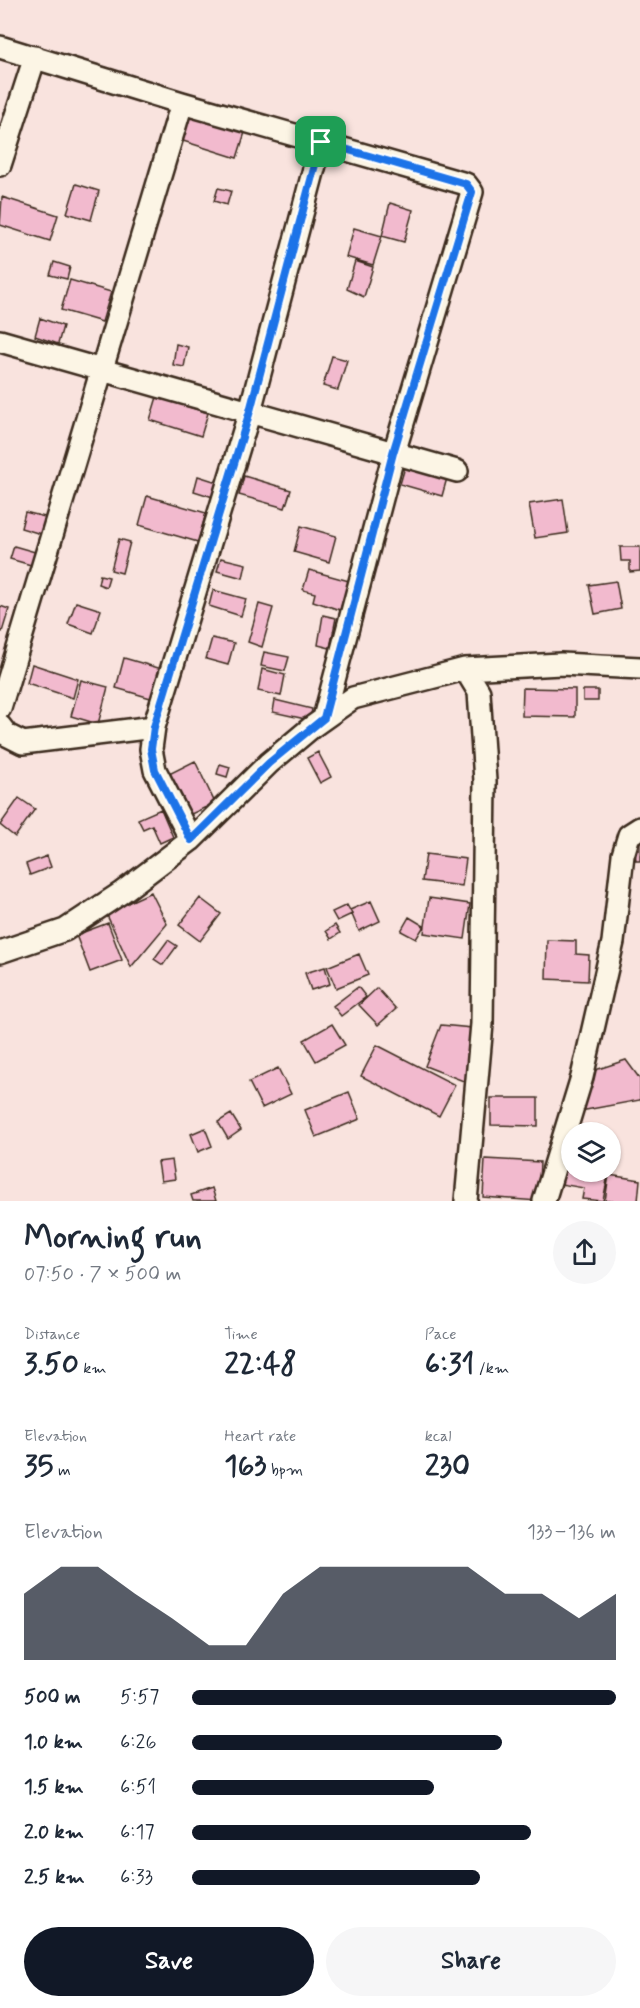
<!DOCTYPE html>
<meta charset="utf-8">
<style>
:root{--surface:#fff;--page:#f6f6f7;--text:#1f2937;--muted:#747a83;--accent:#111827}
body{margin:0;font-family:Mynerve,sans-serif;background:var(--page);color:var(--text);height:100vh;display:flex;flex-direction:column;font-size:22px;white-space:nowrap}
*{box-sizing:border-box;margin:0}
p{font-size:20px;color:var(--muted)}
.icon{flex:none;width:33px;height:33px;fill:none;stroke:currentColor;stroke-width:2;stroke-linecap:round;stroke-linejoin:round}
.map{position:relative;height:1201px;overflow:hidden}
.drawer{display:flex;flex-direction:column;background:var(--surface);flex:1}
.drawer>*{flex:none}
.buttons{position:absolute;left:561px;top:1122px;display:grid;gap:12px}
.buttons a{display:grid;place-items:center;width:60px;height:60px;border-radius:50%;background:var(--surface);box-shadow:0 2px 4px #0004;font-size:30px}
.pin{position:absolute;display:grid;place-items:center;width:51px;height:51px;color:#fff;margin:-26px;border-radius:12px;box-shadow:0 3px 9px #0006}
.round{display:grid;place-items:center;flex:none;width:63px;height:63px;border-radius:32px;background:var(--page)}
.head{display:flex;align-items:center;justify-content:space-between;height:102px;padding:0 24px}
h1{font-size:33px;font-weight:700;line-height:45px}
.stats{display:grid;grid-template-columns:repeat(3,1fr);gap:9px;height:102px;padding:6px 24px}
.stats div{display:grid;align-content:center}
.stats b{font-size:30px;font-weight:700}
.stats small{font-size:16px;font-weight:400}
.stats p{font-size:16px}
.chart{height:168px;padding:12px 24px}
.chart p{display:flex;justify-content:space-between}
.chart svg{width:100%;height:108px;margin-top:6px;fill:var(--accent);opacity:.7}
.action{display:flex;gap:12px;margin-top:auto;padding:12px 24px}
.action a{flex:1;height:69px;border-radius:36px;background:var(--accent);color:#fff;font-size:24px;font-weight:700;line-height:69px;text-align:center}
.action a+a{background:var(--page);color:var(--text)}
ul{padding:0 24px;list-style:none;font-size:20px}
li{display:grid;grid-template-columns:96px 72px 1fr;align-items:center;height:45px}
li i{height:15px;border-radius:8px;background:var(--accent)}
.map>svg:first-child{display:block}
</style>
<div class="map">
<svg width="640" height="1201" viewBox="0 0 640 1201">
<rect width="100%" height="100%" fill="#f9e3de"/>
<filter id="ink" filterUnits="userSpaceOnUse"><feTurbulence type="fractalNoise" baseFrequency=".0167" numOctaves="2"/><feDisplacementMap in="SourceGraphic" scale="12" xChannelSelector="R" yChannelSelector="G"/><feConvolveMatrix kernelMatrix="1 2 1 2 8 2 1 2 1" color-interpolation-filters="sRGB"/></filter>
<g filter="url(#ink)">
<!-- building -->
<path fill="#f2bace" stroke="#3b2a1e" stroke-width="1.5" d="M 188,112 L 246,129 L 237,158 L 180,140 Z
M 76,184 L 99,191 L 91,220 L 67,213 Z
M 218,188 L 231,191 L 227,205 L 214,201 Z
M 2,197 L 58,215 L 50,241 L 0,225 Z
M 390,203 L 413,210 L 404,242 L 382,236 Z
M 354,228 L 382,236 L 373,265 L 346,257 Z
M 355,261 L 373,267 L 364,297 L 347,289 Z
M 54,262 L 70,267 L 67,279 L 50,275 Z
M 70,280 L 111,292 L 102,322 L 61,310 Z
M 40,318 L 63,326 L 58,344 L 35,336 Z
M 176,344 L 188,347 L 184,367 L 173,365 Z
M 332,356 L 347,360 L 338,390 L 323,386 Z
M 157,397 L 208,413 L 201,436 L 150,420 Z
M 405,467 L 447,478 L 442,496 L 400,484 Z
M 198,476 L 217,482 L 213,497 L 194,491 Z
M 244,476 L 291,490 L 285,508 L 239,495 Z
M 147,496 L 206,513 L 198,542 L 139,525 Z
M 563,499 L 568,533 L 535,538 L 529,504 Z
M 25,512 L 45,517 L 41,534 L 21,528 Z
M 301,526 L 336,536 L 329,562 L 294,552 Z
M 119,539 L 130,542 L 122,573 L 111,570 Z
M 14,546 L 35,552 L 31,565 L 10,559 Z
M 620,547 L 640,547 L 640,571 L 630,572 L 630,561 L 621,561 Z
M 221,558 L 246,564 L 243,578 L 217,571 Z
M 309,570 L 349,581 L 340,610 L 313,601 L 315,593 L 303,590 Z
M 100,575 L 109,577 L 106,587 L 98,584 Z
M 616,581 L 621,609 L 595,614 L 589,585 Z
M 213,590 L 246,599 L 241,616 L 209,606 Z
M 76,602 L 101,610 L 93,633 L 68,624 Z
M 259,604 L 273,608 L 262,647 L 248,642 Z
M 0,606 L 9,609 L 2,632 L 0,631 Z
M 323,615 L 336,618 L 330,648 L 318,645 Z
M 212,638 L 234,643 L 228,665 L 206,659 Z
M 264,652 L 289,657 L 285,671 L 261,666 Z
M 124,658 L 162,669 L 154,699 L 116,688 Z
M 32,664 L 78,679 L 73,698 L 27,683 Z
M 262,669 L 285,675 L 281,696 L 258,691 Z
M 81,680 L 108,687 L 98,724 L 71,716 Z
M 523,688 L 575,689 L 575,717 L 522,716 Z
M 583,690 L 598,690 L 598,701 L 583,701 Z
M 275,700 L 312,709 L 310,720 L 273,712 Z
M 318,752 L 331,777 L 320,783 L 307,758 Z
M 195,761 L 215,803 L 189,815 L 169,774 Z
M 220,764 L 230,767 L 227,777 L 217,774 Z
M 19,798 L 35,809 L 15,837 L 0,825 Z
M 161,809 L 173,837 L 160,843 L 152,825 L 143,829 L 138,819 Z
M 640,838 L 640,861 L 636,861 L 634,839 Z
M 426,854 L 466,859 L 462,886 L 422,881 Z
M 47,856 L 51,867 L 30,875 L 26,864 Z
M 151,892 L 167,924 L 131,967 L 106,913 Z
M 200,898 L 221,914 L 200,941 L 179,925 Z
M 429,898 L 470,904 L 465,939 L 424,933 Z
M 371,901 L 380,921 L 359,931 L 350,910 Z
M 347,905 L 352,914 L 337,921 L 332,912 Z
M 409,917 L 424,926 L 416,939 L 401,931 Z
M 108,923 L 122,960 L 90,972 L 76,935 Z
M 335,925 L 340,933 L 331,939 L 326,931 Z
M 168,940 L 177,946 L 163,965 L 154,959 Z
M 547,940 L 576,941 L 576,954 L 589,955 L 588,981 L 546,979 Z
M 359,954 L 368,975 L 336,988 L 327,967 Z
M 325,967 L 330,984 L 311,990 L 305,973 Z
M 358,987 L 366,997 L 341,1016 L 333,1006 Z
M 377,988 L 396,1009 L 378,1025 L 359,1005 Z
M 332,1024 L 345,1045 L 316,1061 L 304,1040 Z
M 441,1025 L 472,1028 L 466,1082 L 425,1066 Z
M 377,1045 L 455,1085 L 439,1116 L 361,1076 Z
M 626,1060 L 640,1079 L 640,1100 L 575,1112 L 586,1073 Z
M 278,1068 L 291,1094 L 262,1108 L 249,1082 Z
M 349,1092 L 360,1119 L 316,1137 L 305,1110 Z
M 491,1098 L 538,1098 L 538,1126 L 491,1125 Z
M 231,1114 L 241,1130 L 228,1139 L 218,1122 Z
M 205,1128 L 212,1146 L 198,1152 L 191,1134 Z
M 485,1159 L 540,1162 L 538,1201 L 483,1197 Z
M 172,1160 L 175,1179 L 161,1181 L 158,1162 Z
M 559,1165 L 572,1167 L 572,1172 L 591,1172 L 608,1175 L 603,1201 L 582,1199 L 584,1188 L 555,1183 Z
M 609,1175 L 640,1180 L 638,1201 L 605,1201 Z
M 212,1188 L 216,1201 L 193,1201 L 191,1195 Z"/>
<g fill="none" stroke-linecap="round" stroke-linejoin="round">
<defs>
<path id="street" d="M 0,47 L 182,103 L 466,184 L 472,192 L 394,453 L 324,718
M 0,165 L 35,57
M 0,341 L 457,471
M 465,669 L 479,692 L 485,781 L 482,1024 L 466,1201
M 0,708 L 182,103
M 0,726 L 7,735 L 23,743 L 154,727
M 191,840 L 155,770 L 151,749 L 154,727 L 250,411 L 321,142
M 0,952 L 65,930 L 121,893 L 191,840 L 269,763 L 312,727 L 353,698 L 465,669 L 561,664 L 640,668
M 544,1201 L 582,1077 L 613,942 L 623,855 L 629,835 L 640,828"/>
</defs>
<!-- street casing -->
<use href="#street" stroke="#3b2a1e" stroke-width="26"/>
<!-- street -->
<use href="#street" stroke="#fcf5e5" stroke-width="21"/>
</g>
</g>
<g fill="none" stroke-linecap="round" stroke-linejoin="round" filter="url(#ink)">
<defs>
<path id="route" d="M 321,142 L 466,184 L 472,192 L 393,453 L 324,718 L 269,763 L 191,840 L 155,770 L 151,749 L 154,727 L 250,411 Z"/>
</defs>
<!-- route casing -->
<use href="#route" stroke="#fff" stroke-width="12"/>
<!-- route -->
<use href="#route" stroke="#1a73e8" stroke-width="8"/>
</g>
</svg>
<div class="buttons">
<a><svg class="icon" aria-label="layers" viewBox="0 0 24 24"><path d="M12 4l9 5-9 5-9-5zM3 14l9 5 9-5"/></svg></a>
</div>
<div class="pin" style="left:321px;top:142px;background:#1e9e55"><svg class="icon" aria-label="arrive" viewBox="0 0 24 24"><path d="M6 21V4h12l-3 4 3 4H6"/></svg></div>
</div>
<section class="drawer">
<div class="head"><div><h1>Morning run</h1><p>07:50 · 7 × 500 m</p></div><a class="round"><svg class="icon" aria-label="share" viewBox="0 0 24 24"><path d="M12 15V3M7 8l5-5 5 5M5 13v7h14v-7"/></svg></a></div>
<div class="stats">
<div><p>Distance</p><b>3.50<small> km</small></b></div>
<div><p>Time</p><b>22:48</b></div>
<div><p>Pace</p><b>6:31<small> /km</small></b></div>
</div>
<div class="stats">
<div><p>Elevation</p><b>35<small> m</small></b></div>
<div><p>Heart rate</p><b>163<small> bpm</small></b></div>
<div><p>kcal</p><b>230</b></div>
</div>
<div class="chart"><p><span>Elevation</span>133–136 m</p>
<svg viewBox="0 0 160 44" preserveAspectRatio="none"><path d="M0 44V17L10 6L20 6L30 17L40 27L50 38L60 38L70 17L80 6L90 6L100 6L110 6L120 6L130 17L140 17L150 27L160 17V44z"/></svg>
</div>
<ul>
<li><b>500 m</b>5:57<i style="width:100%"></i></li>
<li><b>1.0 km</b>6:26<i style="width:73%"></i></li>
<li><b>1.5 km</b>6:51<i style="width:57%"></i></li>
<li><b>2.0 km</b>6:17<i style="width:80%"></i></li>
<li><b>2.5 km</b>6:33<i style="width:68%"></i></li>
</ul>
<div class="action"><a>Save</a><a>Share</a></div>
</section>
